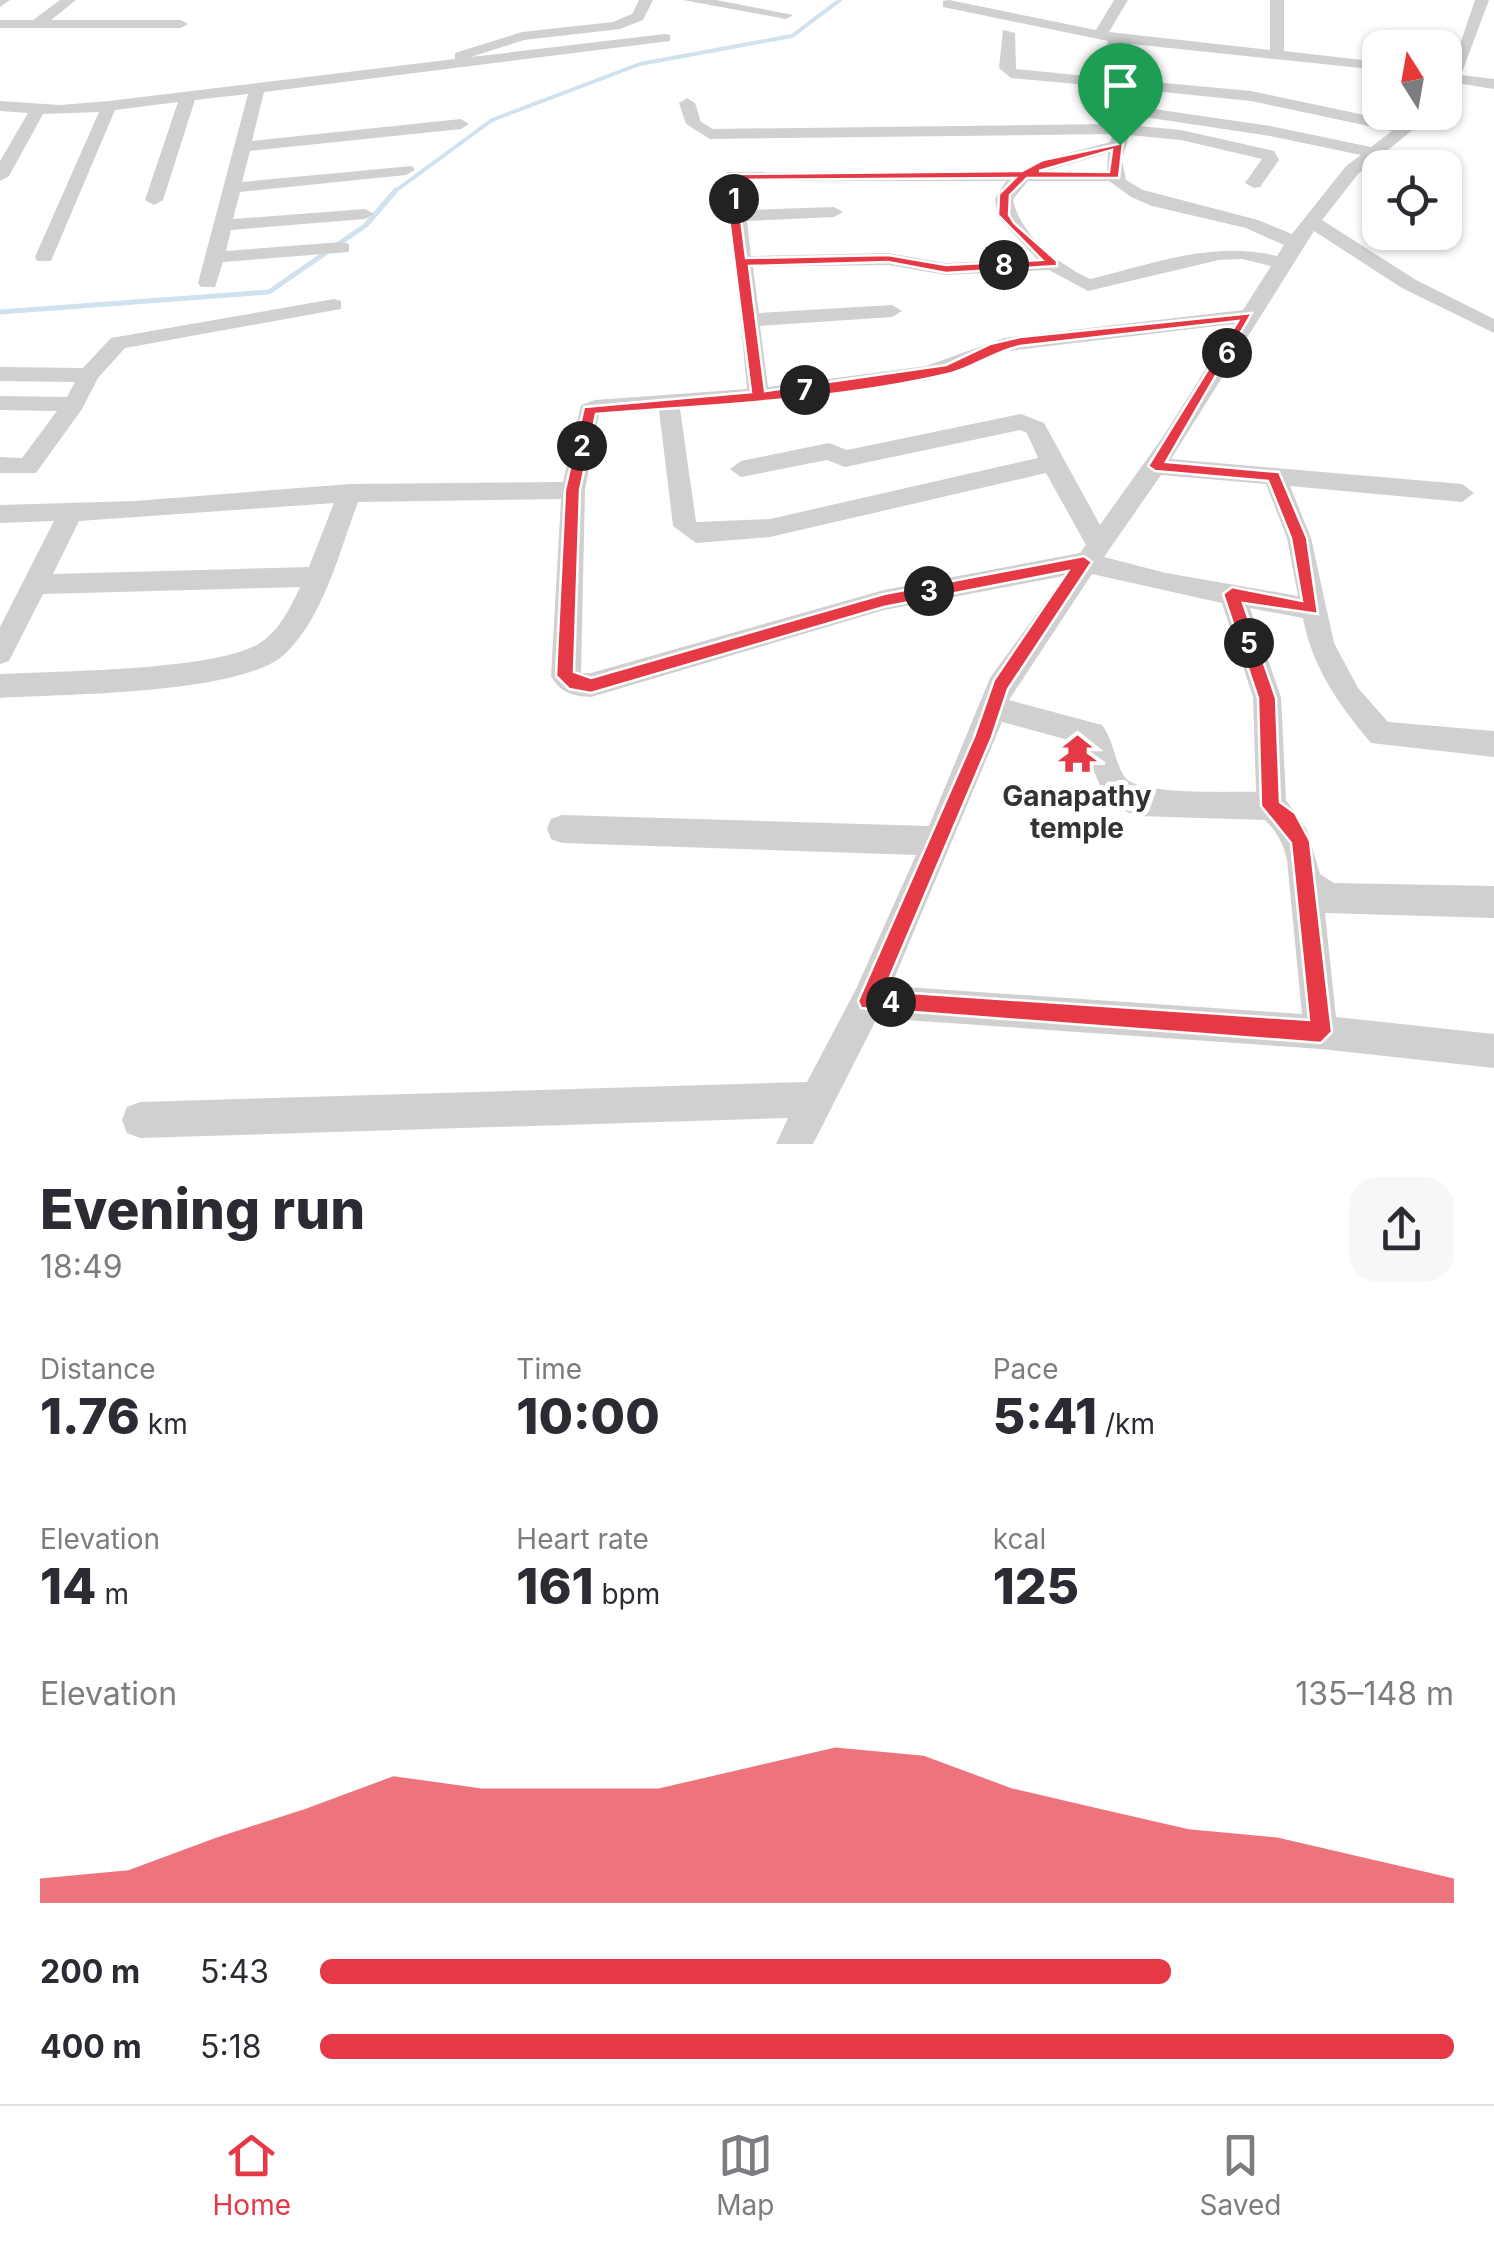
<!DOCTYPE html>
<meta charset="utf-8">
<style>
:root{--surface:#fff;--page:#f7f7f7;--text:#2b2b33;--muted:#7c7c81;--line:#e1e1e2;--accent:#e63946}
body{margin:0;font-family:Inter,sans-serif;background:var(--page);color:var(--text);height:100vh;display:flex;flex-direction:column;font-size:38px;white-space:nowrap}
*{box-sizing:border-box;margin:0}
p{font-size:32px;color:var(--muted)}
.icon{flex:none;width:55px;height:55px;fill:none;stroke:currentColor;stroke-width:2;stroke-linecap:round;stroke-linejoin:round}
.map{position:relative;height:1144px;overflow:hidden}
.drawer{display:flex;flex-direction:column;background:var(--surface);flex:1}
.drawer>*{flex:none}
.needle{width:65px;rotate:349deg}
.buttons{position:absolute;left:1362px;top:30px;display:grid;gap:20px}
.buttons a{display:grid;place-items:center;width:100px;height:100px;border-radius:20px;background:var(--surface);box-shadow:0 2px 8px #0004;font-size:50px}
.pin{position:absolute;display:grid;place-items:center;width:85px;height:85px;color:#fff;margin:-102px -42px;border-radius:50% 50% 50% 0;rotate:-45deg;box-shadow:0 0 10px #0007}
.pin .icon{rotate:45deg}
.km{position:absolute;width:50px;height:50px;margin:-25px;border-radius:50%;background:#222;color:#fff;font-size:28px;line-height:50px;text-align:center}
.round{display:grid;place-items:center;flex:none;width:105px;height:105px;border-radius:30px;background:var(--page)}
.head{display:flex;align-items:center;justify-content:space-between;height:170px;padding:0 40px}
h1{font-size:55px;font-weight:800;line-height:75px}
.figures{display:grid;grid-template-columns:repeat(3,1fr);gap:15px;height:170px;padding:10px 40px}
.figures div{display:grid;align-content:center}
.figures b{font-size:50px;font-weight:800}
.figures small{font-size:28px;font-weight:400}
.figures p{font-size:28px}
.chart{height:280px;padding:20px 40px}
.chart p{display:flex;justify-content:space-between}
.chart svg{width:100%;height:180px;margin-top:10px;fill:var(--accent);opacity:.7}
ul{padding:0 40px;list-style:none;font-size:32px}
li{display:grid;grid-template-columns:160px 120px 1fr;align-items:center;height:75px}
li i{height:25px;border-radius:12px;background:var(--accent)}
.tab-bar{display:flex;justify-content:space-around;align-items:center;height:140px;border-top:2px solid var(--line);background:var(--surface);font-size:28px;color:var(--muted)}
.tab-bar a{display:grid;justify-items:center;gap:5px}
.tab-bar .on{color:var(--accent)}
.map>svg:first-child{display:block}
</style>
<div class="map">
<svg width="1494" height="1144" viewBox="0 0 1494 1144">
<rect width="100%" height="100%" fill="#fff"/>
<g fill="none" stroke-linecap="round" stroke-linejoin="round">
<!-- stream-far1 -->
<path stroke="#cfe2ee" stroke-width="4" d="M 394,192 L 492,120 L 640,64 L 792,36 L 840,0"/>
<!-- stream -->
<path stroke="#cfe2ee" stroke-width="5" d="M 0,312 L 269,292 L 366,225 L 396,190"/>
<!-- street -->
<path fill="#d0d0d0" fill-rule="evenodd" d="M 0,0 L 10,0 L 0,7 Z
M 60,0 L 76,0 L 51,20 L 181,20 L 188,24 L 181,28 L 0,28 L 0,20 L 33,20 Z
M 639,0 L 653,0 L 643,20 L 620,29 L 524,40 L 471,57 L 665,34 L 670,35 L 670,41 L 264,92 L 252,141 L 461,119 L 469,124 L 461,129 L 250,151 L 242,182 L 412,166 L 415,170 L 406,175 L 240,192 L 233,219 L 365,209 L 374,214 L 365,219 L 231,230 L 226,251 L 342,242 L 349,244 L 349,252 L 223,262 L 215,287 L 201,287 L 198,283 L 248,94 L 195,100 L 163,200 L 154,205 L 145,200 L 178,102 L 115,110 L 51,261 L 37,261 L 35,257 L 99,112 L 43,114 L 9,176 L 0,181 L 0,161 L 28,113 L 0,111 L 0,101 L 60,105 L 109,101 L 455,59 L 455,53 L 522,32 L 613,22 L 632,14 Z
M 683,0 L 716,0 L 793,15 L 786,19 Z
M 949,0 L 1096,30 L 1114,0 L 1128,0 L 1109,32 L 1270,50 L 1270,0 L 1284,0 L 1284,51 L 1380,62 L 1380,70 L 1122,43 L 1111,78 L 1251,91 L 1402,123 L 1416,112 L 1435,112 L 1358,174 L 1322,220 L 1416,280 L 1494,319 L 1494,333 L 1402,288 L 1314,231 L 1171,459 L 1462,484 L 1474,493 L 1462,502 L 1290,486 L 1311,538 L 1334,643 L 1358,688 L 1388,722 L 1494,731 L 1494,757 L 1371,743 C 1339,705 1312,667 1303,618 L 1250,608 L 1281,697 L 1286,800 L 1307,830 L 1320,874 L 1334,883 L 1494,886 L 1494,918 L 1325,913 L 1336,1017 L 1494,1034 L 1494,1068 L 1321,1049 L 877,1018 L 813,1144 L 776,1144 L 788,1118 L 140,1138 L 127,1133 L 122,1120 L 127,1107 L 140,1102 L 807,1082 L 856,989 L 916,855 L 562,843 L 551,839 L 547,829 L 551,819 L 562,815 L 929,826 L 990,678 L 1064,576 L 884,610 L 591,697 C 573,696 560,693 551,676 L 561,499 L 358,502 C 339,552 325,614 286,653 C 244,695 62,694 0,698 L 0,674 C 57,671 216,671 260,643 C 279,631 291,607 300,587 L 43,594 L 9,661 L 0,664 L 0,627 L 54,521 L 0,523 L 0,505 L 135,501 L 350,484 L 563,482 L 581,405 L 595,400 L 747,389 L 727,172 L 1020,171 L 1046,159 L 1110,142 L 1113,134 L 710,139 L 686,124 L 679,103 L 687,98 L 695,103 L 701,122 L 713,129 L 1112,124 L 1098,86 L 1011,78 L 999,68 L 1003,30 L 1015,33 L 1016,69 L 1096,77 L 1108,41 L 943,7 L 943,1 ZM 1114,87 L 1251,101 L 1392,131 L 1371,147 L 1270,126 L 1120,104 ZM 1124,114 L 1270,136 L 1361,155 L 1346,166 L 1292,234 L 1258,220 L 1143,190 L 1126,180 L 1122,160 L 1129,135 L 1181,140 L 1262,159 L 1245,183 L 1254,188 L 1260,187 L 1279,160 L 1274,151 L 1181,130 L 1128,125 ZM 1108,153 L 1107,171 L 1046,171 ZM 742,181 L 1006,181 L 995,199 L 998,217 L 1037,259 L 946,263 L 888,253 L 751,256 L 747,221 L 834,217 L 843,212 L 834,207 L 746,210 ZM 1028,181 L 1109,181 L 1131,197 L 1152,206 L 1246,228 L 1284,245 L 1277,256 C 1212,240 1154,264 1090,279 C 1058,264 1019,234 1013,199 ZM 1242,259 L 1271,266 L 1243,310 L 1004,338 L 926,366 L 768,387 L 760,326 L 892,317 L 902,311 L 892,305 L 759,313 L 753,267 L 888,265 L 946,275 L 1049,270 L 1088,291 L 1219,260 ZM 1234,324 L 1164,435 L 1100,525 L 1044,423 L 1021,414 L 847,450 L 829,443 L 741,461 L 730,469 L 741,477 L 827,460 L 845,467 L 1020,430 L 1027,433 L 1038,458 L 770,519 L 696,522 L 680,409 L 758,403 L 929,380 L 1007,351 ZM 659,410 L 673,526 L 696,543 L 770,537 L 1046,473 L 1086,545 L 1080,553 L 884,590 L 591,673 L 581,673 L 585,490 L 599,414 ZM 1161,475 L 1266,484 L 1287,538 L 1298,596 L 1166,573 L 1104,557 ZM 334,503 L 309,567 L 53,574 L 79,521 ZM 1092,574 L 1222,603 L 1253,697 L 1256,792 C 1231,791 1135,796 1124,776 C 1114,760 1114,741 1102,725 L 1009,700 ZM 1002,722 L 1083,744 L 1105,798 L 1127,812 L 1137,816 L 1265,820 C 1277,832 1283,843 1287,860 L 1302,1014 L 891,986 Z
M 1475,0 L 1489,0 L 1461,75 L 1494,79 L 1494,89 L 1456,83 L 1445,93 L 1445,72 L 1453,65 Z
M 334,299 L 341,301 L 341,309 L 125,348 L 98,378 L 82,409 L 36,473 L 0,473 L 0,457 L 22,458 L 57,411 L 0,410 L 0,396 L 67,397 L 75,382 L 0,381 L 0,367 L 83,368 L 111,338 Z"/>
</g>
<!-- route -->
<path fill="#e63946" stroke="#fff" stroke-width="2.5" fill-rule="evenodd" d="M 1123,143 L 1119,178 L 1027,178 L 1010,195 L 1009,215 L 1014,223 L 1057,261 L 1057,266 L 946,273 L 888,262 L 749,266 L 765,391 L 946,365 L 990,344 L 1020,337 L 1252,313 L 1166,462 L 1279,472 L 1307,538 L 1318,614 L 1243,603 L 1276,698 L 1280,802 L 1295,813 L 1310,841 L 1332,1032 L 1321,1043 L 861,1008 L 858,1001 L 974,737 L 994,680 L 1068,571 L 884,607 L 591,693 L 569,689 L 556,676 L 565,490 L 584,407 L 751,392 L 724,179 L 729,174 L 1022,171 L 1043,160 ZM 1112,150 L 1109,172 L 1039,171 ZM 1015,178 L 999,194 L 998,215 L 1042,260 L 946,265 L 888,255 L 746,258 L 736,180 ZM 1238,321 L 1148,466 L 1155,471 L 1268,481 L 1291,538 L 1302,601 L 1232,587 L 1223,594 L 1258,698 L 1261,806 L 1291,843 L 1309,1020 L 884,991 L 992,737 L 1008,689 L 1092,562 L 1084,556 L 884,594 L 591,678 L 574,672 L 580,490 L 596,414 C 710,405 837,400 948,374 C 974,368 994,351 1020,346 Z"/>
<!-- icons -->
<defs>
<symbol id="temple-bare" viewBox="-9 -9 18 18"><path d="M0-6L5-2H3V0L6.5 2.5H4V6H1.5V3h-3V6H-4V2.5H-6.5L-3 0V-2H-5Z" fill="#e63946" stroke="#fff" stroke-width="2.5" paint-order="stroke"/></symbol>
</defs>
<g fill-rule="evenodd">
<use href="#temple-bare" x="1050" y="726" width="55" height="55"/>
</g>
<g text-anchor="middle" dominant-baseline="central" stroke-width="10" stroke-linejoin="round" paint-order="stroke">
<!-- poi labels -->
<g font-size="28" font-weight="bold" fill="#333" stroke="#fff">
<text x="1077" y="796">Ganapathy<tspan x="1077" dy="32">temple</tspan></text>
</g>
</g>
</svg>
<div class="buttons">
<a><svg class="needle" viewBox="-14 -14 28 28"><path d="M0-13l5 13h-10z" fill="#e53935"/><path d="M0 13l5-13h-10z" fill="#7c7c81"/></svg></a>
<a><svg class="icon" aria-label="locate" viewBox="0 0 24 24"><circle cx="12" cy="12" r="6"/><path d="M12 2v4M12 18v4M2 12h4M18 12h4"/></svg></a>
</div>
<div class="pin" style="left:1120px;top:145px;background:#1e9e55"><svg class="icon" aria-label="arrive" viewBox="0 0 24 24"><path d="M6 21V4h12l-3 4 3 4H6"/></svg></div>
<b class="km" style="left:734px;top:199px">1</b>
<b class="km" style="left:582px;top:446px">2</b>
<b class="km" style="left:929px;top:591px">3</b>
<b class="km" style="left:891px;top:1002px">4</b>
<b class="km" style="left:1249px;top:643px">5</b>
<b class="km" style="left:1227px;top:353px">6</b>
<b class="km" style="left:805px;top:390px">7</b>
<b class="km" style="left:1004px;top:265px">8</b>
</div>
<section class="drawer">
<div class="head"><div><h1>Evening run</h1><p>18:49</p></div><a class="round"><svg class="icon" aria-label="share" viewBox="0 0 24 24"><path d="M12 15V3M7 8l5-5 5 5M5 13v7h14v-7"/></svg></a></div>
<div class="figures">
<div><p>Distance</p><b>1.76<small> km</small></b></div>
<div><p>Time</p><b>10:00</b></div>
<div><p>Pace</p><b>5:41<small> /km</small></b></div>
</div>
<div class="figures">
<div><p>Elevation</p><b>14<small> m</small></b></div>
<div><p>Heart rate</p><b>161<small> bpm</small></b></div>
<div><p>kcal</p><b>125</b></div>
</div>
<div class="chart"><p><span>Elevation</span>135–148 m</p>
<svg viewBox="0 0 160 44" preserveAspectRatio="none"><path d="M0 44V38L10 36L20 28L30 21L40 13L50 16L60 16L70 16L80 11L90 6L100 8L110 16L120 21L130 26L140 28L150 33L160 38V44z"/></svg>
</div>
<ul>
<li><b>200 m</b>5:43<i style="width:75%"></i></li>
<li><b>400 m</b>5:18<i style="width:100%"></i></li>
</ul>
</section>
<nav class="tab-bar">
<a class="on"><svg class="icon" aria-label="home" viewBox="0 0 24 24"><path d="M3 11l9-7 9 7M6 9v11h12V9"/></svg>Home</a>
<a><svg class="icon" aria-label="map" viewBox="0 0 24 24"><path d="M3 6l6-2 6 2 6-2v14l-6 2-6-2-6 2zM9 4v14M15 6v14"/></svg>Map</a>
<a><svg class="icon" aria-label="saved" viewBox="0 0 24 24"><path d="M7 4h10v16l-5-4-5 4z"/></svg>Saved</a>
</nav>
